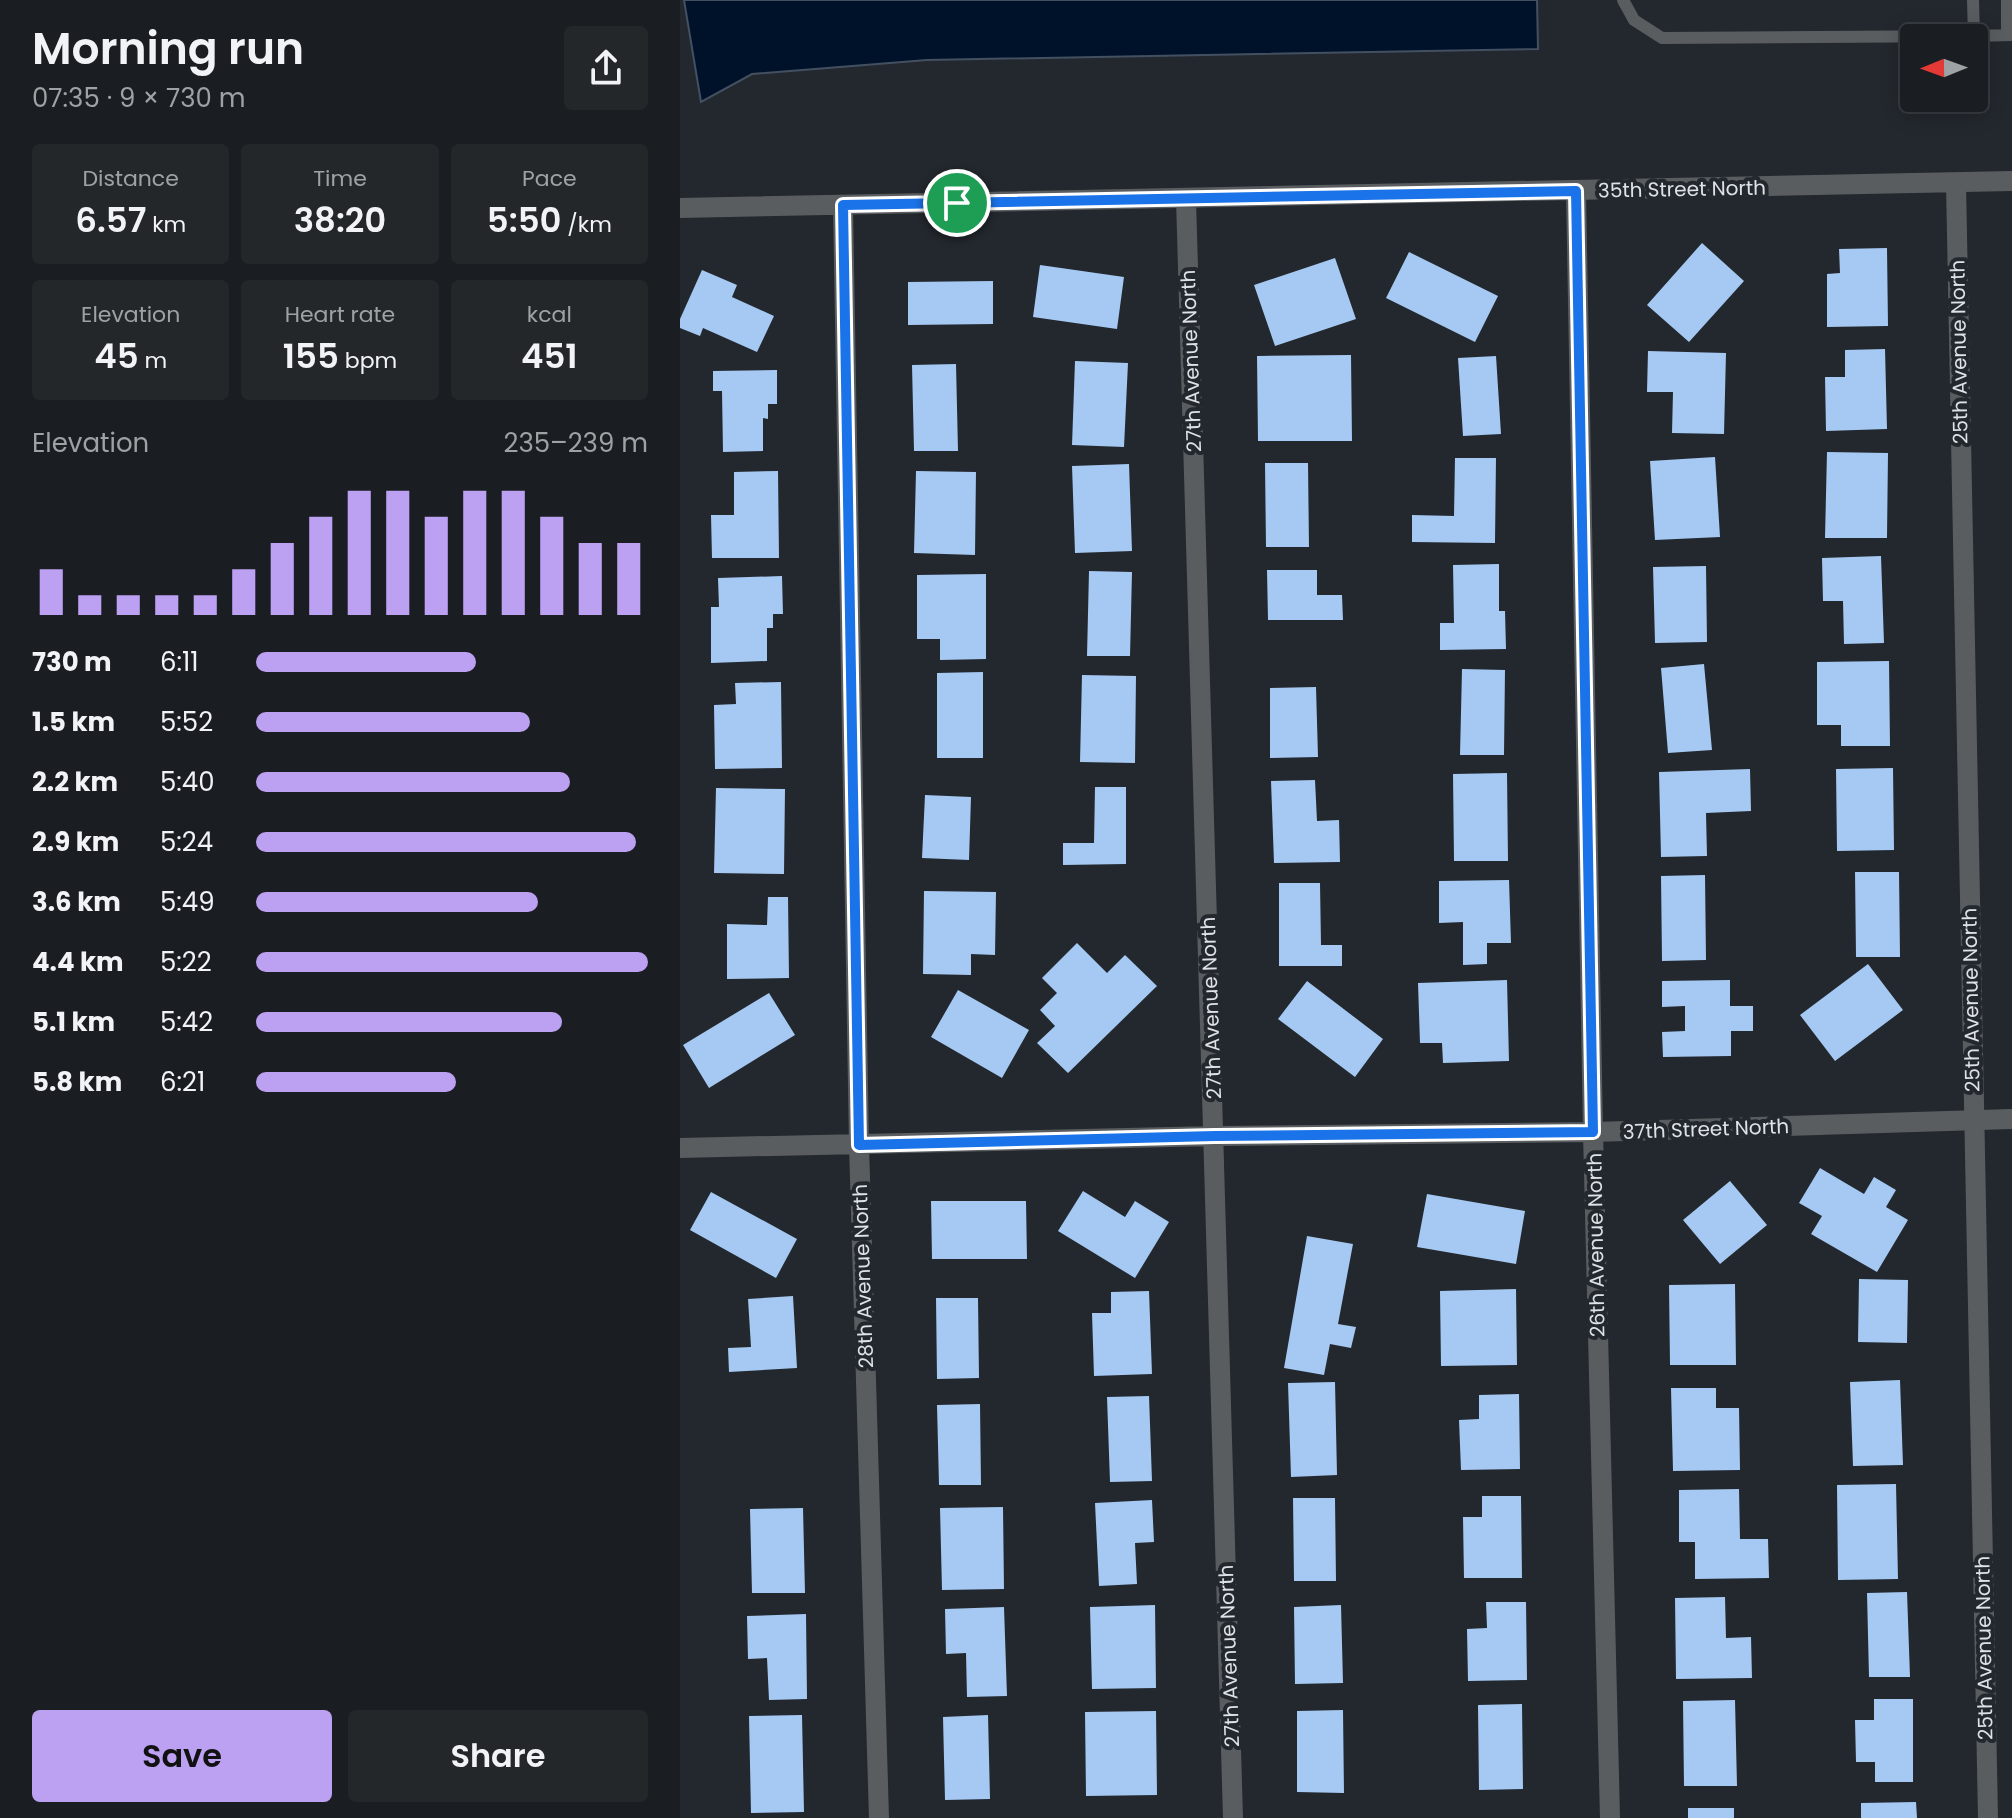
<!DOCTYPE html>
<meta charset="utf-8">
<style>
:root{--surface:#1a1e22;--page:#23272a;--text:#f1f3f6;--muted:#9fa2a5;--line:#383c40;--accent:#bca0f2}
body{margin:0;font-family:Poppins,sans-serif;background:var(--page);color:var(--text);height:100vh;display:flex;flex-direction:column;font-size:30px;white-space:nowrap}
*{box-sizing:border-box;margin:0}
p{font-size:26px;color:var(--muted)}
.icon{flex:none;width:44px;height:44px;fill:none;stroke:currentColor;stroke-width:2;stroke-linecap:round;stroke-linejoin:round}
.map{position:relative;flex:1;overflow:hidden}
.details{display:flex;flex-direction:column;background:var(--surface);width:680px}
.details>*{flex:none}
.needle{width:52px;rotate:269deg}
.controls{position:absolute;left:1220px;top:24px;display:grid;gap:16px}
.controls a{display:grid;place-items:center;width:88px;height:88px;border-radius:8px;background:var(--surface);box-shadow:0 4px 20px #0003,0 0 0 2px var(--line);font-size:40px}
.pin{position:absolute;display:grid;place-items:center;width:68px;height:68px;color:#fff;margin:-34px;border:4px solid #fff;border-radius:50%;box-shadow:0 2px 8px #0007}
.round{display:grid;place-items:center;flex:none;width:84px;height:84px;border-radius:8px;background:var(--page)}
.head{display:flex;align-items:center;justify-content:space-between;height:136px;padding:0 32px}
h1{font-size:44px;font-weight:600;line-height:60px}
.stats{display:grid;grid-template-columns:repeat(3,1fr);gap:12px;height:136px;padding:8px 32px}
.stats div{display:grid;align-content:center;border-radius:8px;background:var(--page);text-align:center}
.stats b{font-size:34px;font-weight:600}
.stats small{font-size:22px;font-weight:400}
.stats p{font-size:22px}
.chart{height:224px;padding:16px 32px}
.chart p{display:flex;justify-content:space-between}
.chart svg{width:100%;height:144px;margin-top:8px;stroke:var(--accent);stroke-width:6}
.primary-button{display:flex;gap:16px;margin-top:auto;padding:16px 32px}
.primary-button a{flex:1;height:92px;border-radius:8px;background:var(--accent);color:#111;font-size:32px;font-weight:600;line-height:92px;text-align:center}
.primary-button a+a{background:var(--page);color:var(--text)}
ul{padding:0 32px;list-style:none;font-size:26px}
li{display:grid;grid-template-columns:128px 96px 1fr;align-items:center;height:60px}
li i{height:20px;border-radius:10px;background:var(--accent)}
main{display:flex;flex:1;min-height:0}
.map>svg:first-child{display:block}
</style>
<main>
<section class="details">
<div class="head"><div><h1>Morning run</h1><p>07:35 · 9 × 730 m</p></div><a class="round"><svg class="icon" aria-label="share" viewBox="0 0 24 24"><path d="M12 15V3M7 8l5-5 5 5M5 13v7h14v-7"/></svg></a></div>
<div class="stats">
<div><p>Distance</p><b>6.57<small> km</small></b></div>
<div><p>Time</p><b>38:20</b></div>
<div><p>Pace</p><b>5:50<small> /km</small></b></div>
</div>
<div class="stats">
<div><p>Elevation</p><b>45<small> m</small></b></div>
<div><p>Heart rate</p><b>155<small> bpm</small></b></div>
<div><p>kcal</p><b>451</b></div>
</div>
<div class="chart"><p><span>Elevation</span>235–239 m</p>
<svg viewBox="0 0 160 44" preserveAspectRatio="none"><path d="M5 44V30M15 44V38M25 44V38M35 44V38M45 44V38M55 44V30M65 44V22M75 44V14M85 44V6M95 44V6M105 44V14M115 44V6M125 44V6M135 44V14M145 44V22M155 44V22"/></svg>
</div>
<ul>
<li><b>730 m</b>6:11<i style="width:56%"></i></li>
<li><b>1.5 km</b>5:52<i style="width:70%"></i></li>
<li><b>2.2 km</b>5:40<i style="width:80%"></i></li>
<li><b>2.9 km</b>5:24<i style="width:97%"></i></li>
<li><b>3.6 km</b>5:49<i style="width:72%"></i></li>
<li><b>4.4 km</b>5:22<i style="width:100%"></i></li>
<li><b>5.1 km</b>5:42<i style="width:78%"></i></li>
<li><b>5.8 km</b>6:21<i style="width:51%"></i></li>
</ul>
<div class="primary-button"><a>Save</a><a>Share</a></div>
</section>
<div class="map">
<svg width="1332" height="1818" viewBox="0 0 1332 1818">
<rect width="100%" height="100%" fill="#23282e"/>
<!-- water -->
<path fill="#001229" stroke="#435062" stroke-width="2" d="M 4,0 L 857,0 L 858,49 L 247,60 L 72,74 L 21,102 Z"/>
<!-- building -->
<path fill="#a5c9f3" d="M 1022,243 L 1064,281 L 1009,342 L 967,305 Z
M 1207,248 L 1208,326 L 1147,327 L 1147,274 L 1160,273 L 1159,249 Z
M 729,252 L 818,296 L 795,342 L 706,298 Z
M 655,258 L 676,319 L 595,346 L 574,285 Z
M 360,265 L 444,277 L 437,329 L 353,317 Z
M 22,270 L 57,285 L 52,297 L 94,316 L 77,352 L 23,328 L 20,336 L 0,328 L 0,319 Z
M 313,281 L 313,324 L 228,325 L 228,282 Z
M 1205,349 L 1207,429 L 1146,431 L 1145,377 L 1165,377 L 1165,350 Z
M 968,351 L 1046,353 L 1044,434 L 992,433 L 993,392 L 967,392 Z
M 671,355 L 672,441 L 578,441 L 577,356 Z
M 816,356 L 821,434 L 783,436 L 778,358 Z
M 395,361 L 448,363 L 444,447 L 392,445 Z
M 276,364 L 278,451 L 234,451 L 232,365 Z
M 97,370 L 97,404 L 88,404 L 88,419 L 83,418 L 83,451 L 43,452 L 42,391 L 33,391 L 33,371 Z
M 1147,452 L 1208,453 L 1207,538 L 1145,538 Z
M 1035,457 L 1040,537 L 975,540 L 970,461 Z
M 775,458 L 816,458 L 815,543 L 732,542 L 732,515 L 774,516 Z
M 585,463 L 628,463 L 629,547 L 586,547 Z
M 449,464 L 452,551 L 395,553 L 392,466 Z
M 98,471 L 99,558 L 32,558 L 31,515 L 54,515 L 54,472 Z
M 236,471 L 296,472 L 295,555 L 234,553 Z
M 1201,556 L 1204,643 L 1164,644 L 1163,601 L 1143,601 L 1142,558 Z
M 819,564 L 819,611 L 825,611 L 826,649 L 760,650 L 760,623 L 774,623 L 773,565 Z
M 1026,566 L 1027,642 L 975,643 L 973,567 Z
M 587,570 L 637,570 L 637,595 L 662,595 L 663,620 L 588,620 Z
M 409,571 L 452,572 L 450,656 L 407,656 Z
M 306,574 L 306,659 L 260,660 L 260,639 L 237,639 L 237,575 Z
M 102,576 L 103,614 L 93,614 L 93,628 L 87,628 L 87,661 L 31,663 L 31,607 L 39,607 L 38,578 Z
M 1209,661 L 1210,746 L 1161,746 L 1161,725 L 1137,725 L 1137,662 Z
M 1024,664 L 1032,750 L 988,753 L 981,668 Z
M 782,669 L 825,670 L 824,755 L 780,755 Z
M 303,672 L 303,758 L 257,758 L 257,673 Z
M 402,675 L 456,676 L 455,763 L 400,762 Z
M 101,682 L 102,768 L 35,769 L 34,705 L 56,704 L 55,683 Z
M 636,687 L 638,757 L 590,758 L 590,688 Z
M 1213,768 L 1214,850 L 1157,851 L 1156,769 Z
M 1070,769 L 1071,811 L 1026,813 L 1027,856 L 981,857 L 979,772 Z
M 827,773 L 828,861 L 774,861 L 773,774 Z
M 635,780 L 637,821 L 659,820 L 660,862 L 594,863 L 591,781 Z
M 415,787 L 446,787 L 446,864 L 383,865 L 383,843 L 414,843 Z
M 36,788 L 105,789 L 104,874 L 34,873 Z
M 245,795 L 291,797 L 289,860 L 242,858 Z
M 1175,872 L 1219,872 L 1220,957 L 1176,957 Z
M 1025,875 L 1026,960 L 982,961 L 981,876 Z
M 829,880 L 831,943 L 807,943 L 807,964 L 783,965 L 783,922 L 759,923 L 759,881 Z
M 599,883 L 640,883 L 641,945 L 662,945 L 662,966 L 599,966 Z
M 244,891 L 316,892 L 315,955 L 291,954 L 291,975 L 243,974 Z
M 88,897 L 108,897 L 109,978 L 47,979 L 47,924 L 87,925 Z
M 397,943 L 427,973 L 445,955 L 477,986 L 388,1073 L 357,1043 L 375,1026 L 360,1010 L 377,993 L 362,978 Z
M 1188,964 L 1223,1010 L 1155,1061 L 1120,1015 Z
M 827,980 L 829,1061 L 763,1063 L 762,1043 L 740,1043 L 738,983 Z
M 1050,980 L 1050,1006 L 1073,1006 L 1073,1031 L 1051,1031 L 1051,1056 L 983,1057 L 982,1032 L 1005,1031 L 1005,1006 L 982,1007 L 982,981 Z
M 627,981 L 703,1039 L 675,1077 L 598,1019 Z
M 278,990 L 349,1030 L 322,1078 L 251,1037 Z
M 89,993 L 115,1035 L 29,1088 L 3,1045 Z
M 1140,1168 L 1184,1194 L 1194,1177 L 1216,1190 L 1206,1207 L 1228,1220 L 1197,1272 L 1131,1234 L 1142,1216 L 1119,1203 Z
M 1050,1181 L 1087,1225 L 1040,1264 L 1003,1220 Z
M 403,1191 L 445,1217 L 455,1201 L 489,1222 L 455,1278 L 378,1231 Z
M 31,1192 L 117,1239 L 96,1278 L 10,1230 Z
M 747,1194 L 845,1211 L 836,1264 L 737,1247 Z
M 251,1201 L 346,1201 L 347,1259 L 252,1259 Z
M 627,1236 L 673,1244 L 658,1324 L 676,1327 L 671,1348 L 650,1344 L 644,1375 L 604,1368 Z
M 1179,1279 L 1228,1280 L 1227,1343 L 1178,1342 Z
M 1055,1284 L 1056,1365 L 990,1365 L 989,1285 Z
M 836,1289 L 837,1365 L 761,1366 L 760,1291 Z
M 469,1291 L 472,1374 L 414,1376 L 412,1313 L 431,1313 L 431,1292 Z
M 113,1296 L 117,1368 L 49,1372 L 48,1348 L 71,1347 L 68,1299 Z
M 256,1298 L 298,1298 L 299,1378 L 257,1379 Z
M 1220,1380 L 1223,1465 L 1173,1466 L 1170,1382 Z
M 655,1382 L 657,1475 L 611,1477 L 608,1383 Z
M 991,1388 L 1036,1388 L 1036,1408 L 1059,1408 L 1060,1470 L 993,1471 Z
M 839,1394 L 840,1469 L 781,1470 L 779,1420 L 799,1419 L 799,1395 Z
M 469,1396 L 472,1481 L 430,1482 L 427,1397 Z
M 300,1404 L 301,1485 L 259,1485 L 257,1405 Z
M 1216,1484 L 1218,1579 L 1158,1580 L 1157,1485 Z
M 1059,1489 L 1060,1539 L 1088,1539 L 1089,1578 L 1015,1579 L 1015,1542 L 999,1542 L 999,1490 Z
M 802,1496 L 841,1496 L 842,1578 L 784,1578 L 783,1517 L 802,1517 Z
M 613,1498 L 655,1498 L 656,1581 L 614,1581 Z
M 472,1500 L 474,1542 L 455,1543 L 457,1584 L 419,1586 L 415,1503 Z
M 323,1507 L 324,1589 L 262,1590 L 260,1508 Z
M 123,1508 L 125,1593 L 72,1593 L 70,1509 Z
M 1227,1592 L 1230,1677 L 1189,1677 L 1187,1593 Z
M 1045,1597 L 1046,1638 L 1071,1637 L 1072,1678 L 996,1679 L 995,1598 Z
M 806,1602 L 846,1602 L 847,1680 L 788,1681 L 787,1629 L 807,1628 Z
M 475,1605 L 476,1688 L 412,1689 L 410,1607 Z
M 661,1605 L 663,1683 L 615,1684 L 614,1607 Z
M 324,1607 L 327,1696 L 287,1697 L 286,1653 L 266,1654 L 265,1609 Z
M 126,1614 L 127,1699 L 89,1700 L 87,1658 L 68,1659 L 67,1616 Z
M 1194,1699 L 1233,1699 L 1233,1782 L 1195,1782 L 1195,1762 L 1176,1762 L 1175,1720 L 1194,1720 Z
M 1055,1700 L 1057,1786 L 1004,1786 L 1003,1701 Z
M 842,1704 L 843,1789 L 799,1790 L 798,1705 Z
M 663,1710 L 664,1793 L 617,1792 L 617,1711 Z
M 476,1711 L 477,1795 L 406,1796 L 405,1712 Z
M 122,1715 L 124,1812 L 71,1813 L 69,1716 Z
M 308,1715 L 310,1799 L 265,1800 L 263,1717 Z
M 1236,1802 L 1237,1818 L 1181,1818 L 1181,1803 Z
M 1008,1808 L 1054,1808 L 1054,1818 L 1008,1818 Z"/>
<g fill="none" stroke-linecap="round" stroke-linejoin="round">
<!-- service -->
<path stroke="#5a5d60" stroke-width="12" d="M 943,0 L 954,20 L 982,38 L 1294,36 L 1293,0
M 1327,0 L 1327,35
M 1294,36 L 1332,35"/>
<!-- minor -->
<path stroke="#5a5d60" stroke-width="20" d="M 1276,183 L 1308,1818
M 896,191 L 913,1132 L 930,1818
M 506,199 L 553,1818
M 163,205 L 179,1145 L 199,1818
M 0,208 L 1332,181
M 0,1148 L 535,1136 L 913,1132 L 1332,1119"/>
</g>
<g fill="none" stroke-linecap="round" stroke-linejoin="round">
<defs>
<path id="route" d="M 896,191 L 913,1132 L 535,1136 L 179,1145 L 163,205 Z"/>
</defs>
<!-- route casing -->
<use href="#route" stroke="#fff" stroke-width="16"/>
<!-- route -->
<use href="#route" stroke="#1a73e8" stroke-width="10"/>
</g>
<g text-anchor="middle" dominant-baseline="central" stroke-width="8" stroke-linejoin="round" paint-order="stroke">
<!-- street labels -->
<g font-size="20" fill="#dee2e6" stroke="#23282e">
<text transform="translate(1002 189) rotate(-1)">35th Street North</text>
<text transform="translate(1279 352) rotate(-91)">25th Avenue North</text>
<text transform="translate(511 361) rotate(-92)">27th Avenue North</text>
<text transform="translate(1291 1000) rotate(-91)">25th Avenue North</text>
<text transform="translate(531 1008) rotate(-92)">27th Avenue North</text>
<text transform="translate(1026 1129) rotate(-2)">37th Street North</text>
<text transform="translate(916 1245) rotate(-91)">26th Avenue North</text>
<text transform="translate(183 1276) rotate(-92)">28th Avenue North</text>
<text transform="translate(1304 1648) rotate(-91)">25th Avenue North</text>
<text transform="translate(549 1656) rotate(-92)">27th Avenue North</text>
</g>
</g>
</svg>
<div class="controls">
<a><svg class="needle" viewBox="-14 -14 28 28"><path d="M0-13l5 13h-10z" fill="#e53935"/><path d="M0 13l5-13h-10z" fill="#9fa2a5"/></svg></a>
</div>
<div class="pin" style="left:277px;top:203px;background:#1e9e55"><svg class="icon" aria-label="arrive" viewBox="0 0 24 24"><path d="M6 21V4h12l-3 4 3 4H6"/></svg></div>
</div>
</main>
